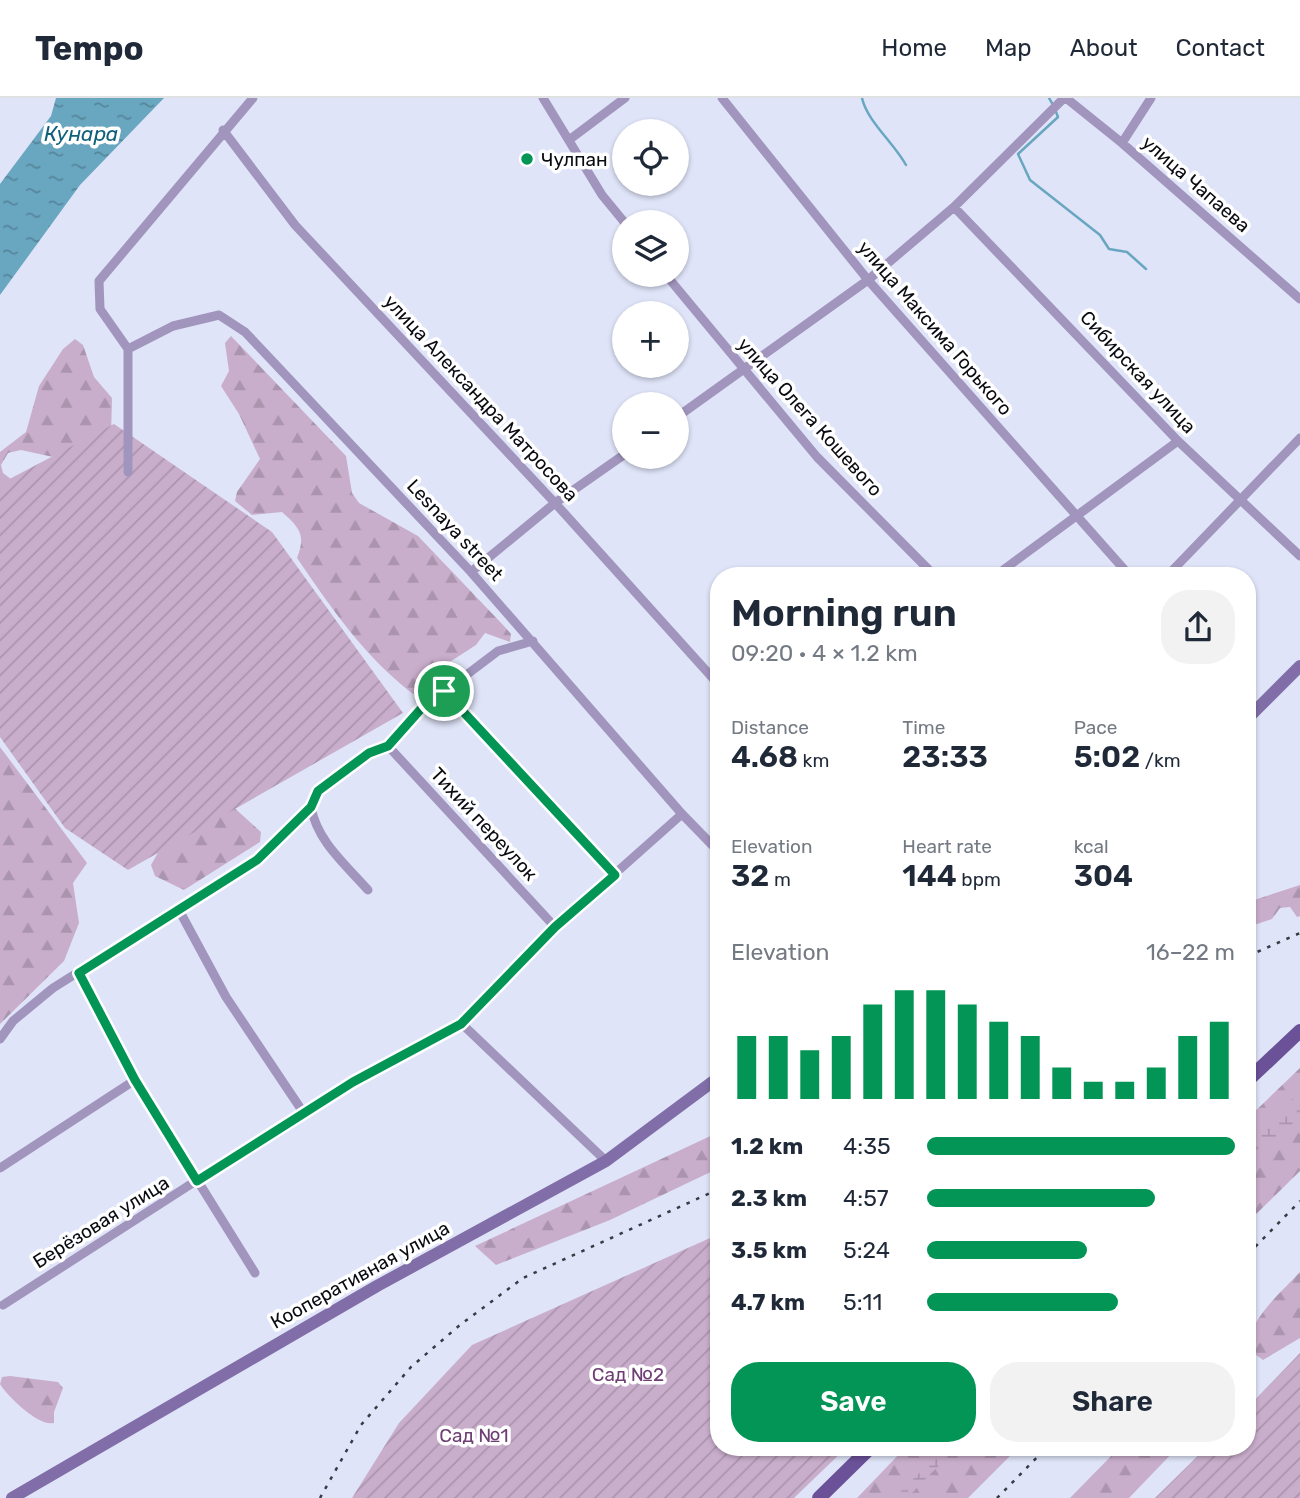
<!DOCTYPE html>
<meta charset="utf-8">
<style>
:root{--surface:#fff;--page:#f2f2f3;--text:#1f2937;--muted:#747a83;--line:#e0e1e3;--accent:#029555}
body{margin:0;font-family:Rubik,sans-serif;background:var(--page);color:var(--text);height:100vh;display:flex;flex-direction:column;font-size:26px;white-space:nowrap}
*{box-sizing:border-box;margin:0}
p{font-size:23px;color:var(--muted)}
.icon{flex:none;width:38px;height:38px;fill:none;stroke:currentColor;stroke-width:2;stroke-linecap:round;stroke-linejoin:round}
.map{position:relative;flex:1;overflow:hidden}
.panel{position:absolute;left:710px;top:469px;width:546px;height:889px;display:flex;flex-direction:column;background:var(--surface);border-radius:28px;box-shadow:0 2px 5px #0004}
.panel>*{flex:none}
.tools{position:absolute;left:612px;top:21px;display:grid;gap:14px}
.tools a{display:grid;place-items:center;width:77px;height:77px;border-radius:50%;background:var(--surface);box-shadow:0 2px 5px #0004;font-size:35px}
.pin{position:absolute;display:grid;place-items:center;width:60px;height:60px;color:#fff;margin:-30px;border:4px solid #fff;border-radius:50%;box-shadow:0 2px 7px #0007}
.round{display:grid;place-items:center;flex:none;width:74px;height:74px;border-radius:28px;background:var(--page)}
.overview{display:flex;align-items:center;justify-content:space-between;height:119px;padding:0 21px}
h1{font-size:38px;font-weight:600;line-height:52px}
.stats{display:grid;grid-template-columns:repeat(3,1fr);gap:10px;height:119px;padding:7px 21px}
.stats div{display:grid;align-content:center}
.stats b{font-size:30px;font-weight:600}
.stats small{font-size:19px;font-weight:400}
.stats p{font-size:19px}
.chart{height:196px;padding:14px 21px}
.chart p{display:flex;justify-content:space-between}
.chart svg{width:100%;height:126px;margin-top:7px;stroke:var(--accent);stroke-width:6}
.button{display:flex;gap:14px;margin-top:auto;padding:14px 21px}
.button a{flex:1;height:80px;border-radius:28px;background:var(--accent);color:#fff;font-size:28px;font-weight:600;line-height:80px;text-align:center}
.button a+a{background:var(--page);color:var(--text)}
ul{padding:0 21px;list-style:none;font-size:23px}
li{display:grid;grid-template-columns:112px 84px 1fr;align-items:center;height:52px}
li i{height:18px;border-radius:9px;background:var(--accent)}
header{display:flex;align-items:center;gap:42px;box-sizing:border-box;height:98px;padding:0 35px;background:var(--surface);border-bottom:2px solid var(--line)}
header strong{font-size:33px}
nav{display:flex;gap:38px;margin-inline-start:auto;font-size:24px}
.map>svg:first-child{display:block}
</style>
<header>
<strong>Tempo</strong>
<nav><a>Home</a><a>Map</a><a>About</a><a>Contact</a></nav>
</header>
<div class="map">
<svg width="1300" height="1400" viewBox="0 0 1300 1400">
<defs>
<pattern id="forest-firs" width="22" height="20" patternUnits="userSpaceOnUse" patternTransform="scale(1.75)"><rect width="22" height="20" fill="#c9aecc"/><path d="M5 1l3.5 6h-7zM16 11l3.5 6h-7z" fill="#ab94ae"/></pattern>
<pattern id="wetland-marsh" width="20" height="14" patternUnits="userSpaceOnUse" patternTransform="scale(1.75)"><rect width="20" height="14" fill="#c9aecc"/><path d="M1 5h8M5 5V1M11 12h8M15 12V8" fill="none" stroke="#ab94ae"/></pattern>
<pattern id="garden-furrows" width="10" height="10" patternUnits="userSpaceOnUse" patternTransform="scale(1.75)"><rect width="10" height="10" fill="#c9aecc"/><path d="M-1 1l2-2M0 10L10 0M9 11l2-2" fill="none" stroke="#ab94ae"/></pattern>
<pattern id="water-ripples" width="26" height="14" patternUnits="userSpaceOnUse" patternTransform="scale(1.75)"><rect width="26" height="14" fill="#69a6c0"/><path d="M2 4q2-2 4 0t4 0M15 11q2-2 4 0t4 0" fill="none" stroke="#55859b"/></pattern>
</defs>
<rect width="100%" height="100%" fill="#dfe4f8"/>
<!-- forest -->
<path fill="url(#forest-firs)" d="M 231,238 L 346,358 L 352,395 L 359,405 L 418,438 L 504,528 L 511,536 L 510,544 L 485,535 L 476,547 L 445,567 L 431,587 L 413,596 C 364,558 332,511 297,460 C 306,437 300,430 282,414 L 252,417 L 235,403 L 237,394 L 260,361 L 239,316 L 221,288 L 229,273 L 225,245 Z
M 75,241 L 83,247 L 94,279 L 112,300 L 111,339 L 67,362 L 21,352 L 8,355 L 1,367 L 3,375 L 15,384 L 0,399 L 0,354 L 26,334 L 39,288 L 63,251 Z
M 0,649 L 87,765 L 73,785 L 79,825 L 64,863 L 0,926 Z
M 230,706 L 261,734 L 260,744 L 184,792 L 155,778 L 151,767 L 164,744 Z
M 1300,787 L 1300,818 L 1297,819 L 1290,809 L 1280,810 L 1272,821 L 1254,827 L 1248,841 L 1248,804 Z
M 1300,970 L 1300,1073 L 1248,1124 L 1248,1020 Z
M 719,1034 L 719,1070 L 610,1122 L 496,1167 L 475,1148 Z
M 1300,1174 L 1300,1240 L 1263,1262 L 1248,1251 C 1248,1221 1281,1195 1300,1174 Z
M 10,1278 L 58,1284 L 63,1290 L 54,1314 L 54,1325 C 39,1329 8,1299 0,1286 L 2,1279 Z
M 906,1349 L 1019,1349 L 968,1400 L 857,1400 Z
M 1120,1349 L 1178,1349 L 1129,1400 L 1070,1400 Z"/>
<!-- wetland -->
<path fill="url(#wetland-marsh)" d="M 1300,993 L 1300,1018 L 1248,1070 L 1248,1046 Z
M 946,1349 L 957,1349 L 907,1400 L 894,1400 Z"/>
<!-- garden -->
<path fill="url(#garden-furrows)" d="M 114,326 L 272,434 L 403,615 L 128,772 L 65,730 L 0,639 L 0,386 Z
M 719,1136 L 719,1349 L 847,1349 L 794,1400 L 352,1400 L 399,1325 L 472,1247 Z
M 1300,1255 L 1300,1400 L 1155,1400 L 1207,1349 L 1248,1349 L 1248,1309 Z"/>
<!-- water -->
<path fill="url(#water-ripples)" d="M 56,0 L 164,0 L 80,87 L 0,197 L 0,86 L 51,18 Z"/>
<g fill="none" stroke-linecap="round" stroke-linejoin="round">
<!-- stream -->
<path stroke="#69a6c0" stroke-width="2.5" d="M 862,0 C 867,23 894,45 906,67
M 1049,0 L 1053,7
M 1056,14 L 1058,19 L 1018,56 L 1030,82 L 1100,137 L 1109,151 L 1127,154 L 1146,171"/>
<!-- street -->
<path stroke="#a195bd" stroke-width="9" d="M 543,0 L 602,97 L 625,125
M 722,0 L 868,182 L 1130,478
M 1066,0 L 1122,45 L 1300,201
M 223,32 L 295,127 L 555,405 L 719,587
M 569,42 L 625,0
M 1122,45 L 1151,0
M 954,109 L 1178,343 L 1300,458
M 666,177 L 817,359 L 935,478
M 128,251 L 173,228 L 219,217 L 245,234 L 471,474 L 682,716 L 719,754
M 677,319 L 868,182 L 954,109 L 1064,0
M 128,374 L 128,251 L 100,211 L 99,183 L 253,0
M 471,474 L 555,405 L 625,356
M 995,478 L 1178,343
M 1167,478 L 1300,340
M 445,593 L 615,777
M 388,648 L 555,829
M 311,709 C 317,743 345,766 368,792
M 179,812 L 226,899 L 303,1014
M 79,875 L 135,982 L 255,1175
M 462,926 L 606,1063
M 0,941 L 13,923 L 53,890 L 257,762 L 311,709 L 318,693 L 369,655 L 388,648 L 420,612 L 498,553 L 533,543
M 0,1070 L 135,982
M 3,1207 L 303,1014 L 429,941 L 462,926 L 555,829 L 682,716"/>
<!-- secondary -->
<path stroke="#816ea8" stroke-width="12" d="M 1248,620 L 1300,568
M 12,1400 L 377,1188 L 606,1063 L 719,979"/>
<!-- primary -->
<path stroke="#6b5198" stroke-width="14" d="M 1248,982 L 1300,933
M 819,1400 L 871,1349"/>
<!-- rail -->
<path stroke="#393b44" stroke-width="2.5" stroke-dasharray="3.5 7" stroke-linecap="butt" d="M 1248,858 L 1300,835
M 1248,1156 L 1300,1103
M 320,1400 L 361,1327 L 411,1269 L 460,1227 L 523,1180 L 719,1091
M 997,1400 L 1047,1349"/>
</g>
<g fill="none" stroke-linecap="round" stroke-linejoin="round">
<defs>
<path id="route" d="M 444,593 L 615,777 L 555,829 L 461,926 L 353,984 L 197,1083 L 135,982 L 79,875 L 257,762 L 311,709 L 318,693 L 369,655 L 388,648 L 420,612 Z"/>
</defs>
<!-- route casing -->
<use href="#route" stroke="#fff" stroke-width="14"/>
<!-- route -->
<use href="#route" stroke="#029555" stroke-width="9"/>
</g>
<!-- markers -->
<circle fill="#029555" stroke="#fff" stroke-width="2.5" cx="527" cy="61" r="7"/>
<g text-anchor="middle" dominant-baseline="central" stroke-width="7" stroke-linejoin="round" paint-order="stroke">
<!-- poi labels -->
<g font-size="19" fill="#0a0b11" stroke="#fff" text-anchor="start">
<text x="541" y="61">Чулпан</text>
</g>
<!-- street labels -->
<g font-size="19" fill="#0a0b11" stroke="#fff">
<text transform="translate(1196 86) rotate(41)">улица Чапаева</text>
<text transform="translate(935 230) rotate(49)">улица Максима Горького</text>
<text transform="translate(1138 274) rotate(47)">Сибирская улица</text>
<text transform="translate(481 300) rotate(47)">улица Александра Матросова</text>
<text transform="translate(810 319) rotate(48)">улица Олега Кошевого</text>
<text transform="translate(455 432) rotate(47)">Lesnaya street</text>
<text transform="translate(484 726) rotate(47)">Тихий переулок</text>
<text transform="translate(101 1124) rotate(-32)">Берёзовая улица</text>
<text transform="translate(360 1177) rotate(-29)">Кооперативная улица</text>
</g>
<!-- park labels -->
<g font-size="19" fill="#6e3e74" stroke="#fff">
<text x="628" y="1276">Сад №2</text>
<text x="474" y="1337">Сад №1</text>
</g>
<!-- water labels -->
<g font-size="21" font-style="italic" fill="#11607b" stroke="#fff">
<text x="81" y="35">Кунара</text>
</g>
</g>
</svg>
<div class="tools">
<a><svg class="icon" aria-label="locate" viewBox="0 0 24 24"><circle cx="12" cy="12" r="6"/><path d="M12 2v4M12 18v4M2 12h4M18 12h4"/></svg></a>
<a><svg class="icon" aria-label="layers" viewBox="0 0 24 24"><path d="M12 4l9 5-9 5-9-5zM3 14l9 5 9-5"/></svg></a>
<a>+</a>
<a>−</a>
</div>
<div class="pin" style="left:444px;top:593px;background:#1e9e55"><svg class="icon" aria-label="arrive" viewBox="0 0 24 24"><path d="M6 21V4h12l-3 4 3 4H6"/></svg></div>
<section class="panel">
<div class="overview"><div><h1>Morning run</h1><p>09:20 · 4 × 1.2 km</p></div><a class="round"><svg class="icon" aria-label="share" viewBox="0 0 24 24"><path d="M12 15V3M7 8l5-5 5 5M5 13v7h14v-7"/></svg></a></div>
<div class="stats">
<div><p>Distance</p><b>4.68<small> km</small></b></div>
<div><p>Time</p><b>23:33</b></div>
<div><p>Pace</p><b>5:02<small> /km</small></b></div>
</div>
<div class="stats">
<div><p>Elevation</p><b>32<small> m</small></b></div>
<div><p>Heart rate</p><b>144<small> bpm</small></b></div>
<div><p>kcal</p><b>304</b></div>
</div>
<div class="chart"><p><span>Elevation</span>16–22 m</p>
<svg viewBox="0 0 160 44" preserveAspectRatio="none"><path d="M5 44V22M15 44V22M25 44V27M35 44V22M45 44V11M55 44V6M65 44V6M75 44V11M85 44V17M95 44V22M105 44V33M115 44V38M125 44V38M135 44V33M145 44V22M155 44V17"/></svg>
</div>
<ul>
<li><b>1.2 km</b>4:35<i style="width:100%"></i></li>
<li><b>2.3 km</b>4:57<i style="width:74%"></i></li>
<li><b>3.5 km</b>5:24<i style="width:52%"></i></li>
<li><b>4.7 km</b>5:11<i style="width:62%"></i></li>
</ul>
<div class="button"><a>Save</a><a>Share</a></div>
</section>
</div>
